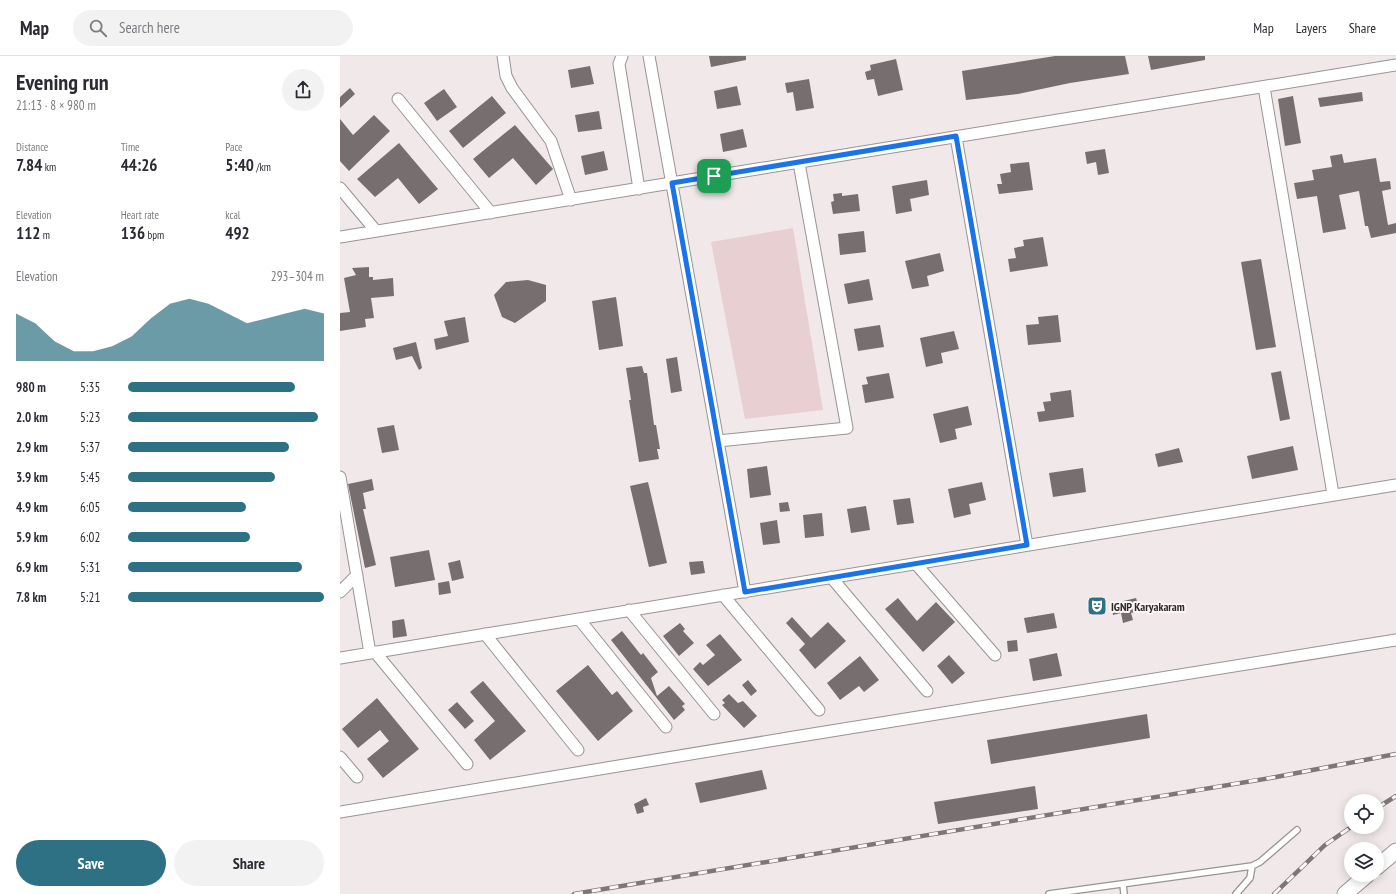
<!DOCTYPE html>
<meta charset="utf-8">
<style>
:root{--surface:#fff;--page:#f2f2f3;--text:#2b2b33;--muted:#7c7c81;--line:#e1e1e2;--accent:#2f7184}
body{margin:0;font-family:"PT Sans Narrow",sans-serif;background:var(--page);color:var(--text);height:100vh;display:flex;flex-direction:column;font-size:15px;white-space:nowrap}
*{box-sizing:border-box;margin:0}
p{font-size:13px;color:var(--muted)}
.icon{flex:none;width:22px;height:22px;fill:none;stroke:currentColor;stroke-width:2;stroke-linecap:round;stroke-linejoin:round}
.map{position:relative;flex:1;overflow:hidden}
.drawer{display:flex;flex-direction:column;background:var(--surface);width:340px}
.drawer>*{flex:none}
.controls{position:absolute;left:1004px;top:738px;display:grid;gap:8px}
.controls a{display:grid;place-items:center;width:40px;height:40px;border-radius:50%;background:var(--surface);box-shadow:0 2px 10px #0003;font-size:20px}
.pin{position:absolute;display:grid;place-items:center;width:34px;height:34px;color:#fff;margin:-17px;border-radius:8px;box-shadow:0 2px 6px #0006}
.round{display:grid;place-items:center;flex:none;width:42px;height:42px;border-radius:21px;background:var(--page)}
.head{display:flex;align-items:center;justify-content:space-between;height:68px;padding:0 16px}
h1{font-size:22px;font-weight:800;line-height:30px}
.figures{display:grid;grid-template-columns:repeat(3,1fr);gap:6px;height:68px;padding:4px 16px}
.figures div{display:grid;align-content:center}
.figures b{font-size:17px;font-weight:800}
.figures small{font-size:11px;font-weight:400}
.figures p{font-size:11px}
.chart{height:112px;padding:8px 16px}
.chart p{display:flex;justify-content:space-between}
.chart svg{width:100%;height:72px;margin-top:4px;fill:var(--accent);opacity:.7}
.button{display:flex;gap:8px;margin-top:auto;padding:8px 16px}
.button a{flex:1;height:46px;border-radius:24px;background:var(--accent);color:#fff;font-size:16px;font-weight:800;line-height:46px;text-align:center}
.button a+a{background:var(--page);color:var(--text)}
ul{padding:0 16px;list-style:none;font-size:13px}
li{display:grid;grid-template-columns:64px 48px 1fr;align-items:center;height:30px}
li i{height:10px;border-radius:5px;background:var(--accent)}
header{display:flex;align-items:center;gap:24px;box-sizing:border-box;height:56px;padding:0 20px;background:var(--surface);border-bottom:1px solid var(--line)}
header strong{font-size:19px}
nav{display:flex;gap:22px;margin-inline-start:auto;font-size:14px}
.search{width:280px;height:36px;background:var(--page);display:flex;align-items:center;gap:10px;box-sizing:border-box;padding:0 14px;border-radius:22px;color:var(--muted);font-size:15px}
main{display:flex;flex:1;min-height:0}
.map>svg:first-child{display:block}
</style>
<header>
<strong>Map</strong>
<div class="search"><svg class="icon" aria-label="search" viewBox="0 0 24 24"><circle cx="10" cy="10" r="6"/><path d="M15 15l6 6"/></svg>Search here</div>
<nav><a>Map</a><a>Layers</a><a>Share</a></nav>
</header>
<main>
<section class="drawer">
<div class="head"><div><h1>Evening run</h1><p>21:13 · 8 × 980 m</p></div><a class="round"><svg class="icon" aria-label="share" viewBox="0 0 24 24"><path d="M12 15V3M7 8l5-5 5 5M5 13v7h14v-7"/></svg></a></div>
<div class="figures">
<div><p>Distance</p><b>7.84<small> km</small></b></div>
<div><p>Time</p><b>44:26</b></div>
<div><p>Pace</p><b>5:40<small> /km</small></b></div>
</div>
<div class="figures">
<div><p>Elevation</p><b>112<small> m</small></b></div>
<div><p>Heart rate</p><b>136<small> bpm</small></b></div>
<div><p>kcal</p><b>492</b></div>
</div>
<div class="chart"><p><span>Elevation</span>293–304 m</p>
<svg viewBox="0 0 160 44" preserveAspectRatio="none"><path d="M0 44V15L10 21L20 32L30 38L40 38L50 35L60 29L70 18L80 9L90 6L100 9L110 15L120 21L130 18L140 15L150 12L160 15V44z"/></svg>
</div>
<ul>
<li><b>980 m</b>5:35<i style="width:85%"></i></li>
<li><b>2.0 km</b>5:23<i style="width:97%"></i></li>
<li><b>2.9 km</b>5:37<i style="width:82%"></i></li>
<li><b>3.9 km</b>5:45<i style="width:75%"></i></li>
<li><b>4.9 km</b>6:05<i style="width:60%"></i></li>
<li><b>5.9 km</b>6:02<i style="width:62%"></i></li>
<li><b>6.9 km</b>5:31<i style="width:89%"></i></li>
<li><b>7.8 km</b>5:21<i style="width:100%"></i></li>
</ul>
<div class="button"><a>Save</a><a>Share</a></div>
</section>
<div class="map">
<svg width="1056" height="838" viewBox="0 0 1056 838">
<rect width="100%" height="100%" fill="#f1e9e9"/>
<!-- green -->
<path fill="#e8cfd1" d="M 453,172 L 483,354 L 405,363 L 371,186 Z"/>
<!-- building -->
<path fill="#766e6f" d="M 369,0 L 406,0 L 406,4 L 371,11 Z
M 715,0 L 785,0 L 789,18 L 730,27 L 678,38 L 626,44 L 622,15 Z
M 808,0 L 865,0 L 865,4 L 811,14 Z
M 556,3 L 563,34 L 538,40 L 534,23 L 527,24 L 525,16 L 531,14 L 530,9 Z
M 250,10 L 254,28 L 231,32 L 228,14 Z
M 469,23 L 474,52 L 456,55 L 453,36 L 447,37 L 445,27 Z
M 397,30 L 401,49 L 377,53 L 374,35 Z
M 10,32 L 15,38 L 0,52 L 0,41 Z
M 104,33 L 117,51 L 97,65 L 84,47 Z
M 1022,36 L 1023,45 L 980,51 L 978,42 Z
M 152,40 L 166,57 L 123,92 L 109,75 Z
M 953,40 L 961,87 L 945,90 L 938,43 Z
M 259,55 L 262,73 L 238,76 L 235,59 Z
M 34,59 L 50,75 L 9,115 L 0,105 L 0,63 L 13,79 Z
M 175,69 L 213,113 L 196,129 L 173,102 L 149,122 L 133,103 Z
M 403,73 L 407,91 L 383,96 L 380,78 Z
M 59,87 L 98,133 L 79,148 L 58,122 L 35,141 L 17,123 Z
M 765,93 L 769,117 L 758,119 L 756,106 L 747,108 L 745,96 Z
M 264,95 L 268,114 L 245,119 L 241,100 Z
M 1002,98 L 1004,107 L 1036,102 L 1040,126 L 1050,125 L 1051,133 L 1042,135 L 1048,169 L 1056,167 L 1056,177 L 1031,182 L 1028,170 L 1025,170 L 1019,135 L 999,139 L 1006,173 L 983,177 L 977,140 L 957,143 L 954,127 L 974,124 L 972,114 L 992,111 L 990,100 Z
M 689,106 L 693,134 L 659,138 L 657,128 L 662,128 L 660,118 L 671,116 L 670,108 Z
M 587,124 L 589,139 L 570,143 L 572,155 L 556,158 L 552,130 Z
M 502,137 L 502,140 L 518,138 L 520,155 L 493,158 L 491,146 L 494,145 L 493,138 Z
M 524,175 L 526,196 L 500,199 L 498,178 Z
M 703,181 L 708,210 L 670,216 L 668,203 L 676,202 L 674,192 L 684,190 L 683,184 Z
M 600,197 L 604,215 L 587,220 L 589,230 L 572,233 L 565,205 Z
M 921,203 L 936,291 L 916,294 L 901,206 Z
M 29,211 L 29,221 L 33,221 L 33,224 L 53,222 L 54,240 L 31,242 L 34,262 L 25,263 L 26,271 L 0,275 L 0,257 L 10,256 L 4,222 L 16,219 L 12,212 Z
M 529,223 L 533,244 L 508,248 L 504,228 Z
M 188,224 L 206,229 L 206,245 L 175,267 L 162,261 L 154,239 L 166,226 Z
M 276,241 L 283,290 L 259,294 L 252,245 Z
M 718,259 L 721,286 L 688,289 L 686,269 L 699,268 L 698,261 Z
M 125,261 L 129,286 L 96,294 L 94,283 L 108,280 L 104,265 Z
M 540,269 L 544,291 L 518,295 L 514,273 Z
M 614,275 L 619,293 L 601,297 L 603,307 L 586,311 L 580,282 Z
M 76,286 L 82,312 L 79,314 L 72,300 L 56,304 L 53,292 Z
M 337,301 L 342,335 L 331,337 L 326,303 Z
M 302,310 L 304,317 L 307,317 L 314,369 L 316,369 L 320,393 L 317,393 L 319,403 L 299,406 L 289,344 L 291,344 L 286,312 Z
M 941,315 L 950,363 L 940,365 L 931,317 Z
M 549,317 L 554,342 L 525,347 L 522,329 L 528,328 L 526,321 Z
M 731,334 L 734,361 L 699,366 L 697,356 L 705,355 L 703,346 L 711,345 L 710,337 Z
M 628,350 L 632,369 L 615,373 L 617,383 L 600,387 L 593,358 Z
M 54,369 L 59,394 L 42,397 L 37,372 Z
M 953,390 L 958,414 L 912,423 L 907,400 Z
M 839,392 L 843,406 L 818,411 L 815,398 Z
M 427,410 L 431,439 L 410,442 L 407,413 Z
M 743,412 L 746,436 L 713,441 L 709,417 Z
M 32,423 L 34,434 L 23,437 L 26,453 L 23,453 L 36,509 L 25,512 L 8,428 Z
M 308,426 L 327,507 L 309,511 L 290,430 Z
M 642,426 L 646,444 L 629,448 L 631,458 L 614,462 L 608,433 Z
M 570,442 L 574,467 L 557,469 L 553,444 Z
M 448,446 L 450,455 L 440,456 L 439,447 Z
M 526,450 L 530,474 L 511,477 L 507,453 Z
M 482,457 L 484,480 L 465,482 L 463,459 Z
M 437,464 L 440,487 L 423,489 L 420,467 Z
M 89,494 L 95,524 L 55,531 L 50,501 Z
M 120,504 L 124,522 L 112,525 L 108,507 Z
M 363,505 L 365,517 L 351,519 L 349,506 Z
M 109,525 L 111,537 L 99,539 L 98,527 Z
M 558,542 L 577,565 L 596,546 L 615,566 L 583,596 L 545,553 Z
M 796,542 L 800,555 L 791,557 L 793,564 L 783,567 L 781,557 L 773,559 L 771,548 Z
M 714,557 L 717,572 L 687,577 L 684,562 Z
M 452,561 L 471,582 L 488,566 L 506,585 L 475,613 L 459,594 L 465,588 L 446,567 Z
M 64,563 L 67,580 L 53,582 L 52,565 Z
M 340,567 L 345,573 L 343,575 L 354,587 L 339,600 L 323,580 Z
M 282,575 L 301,599 L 303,597 L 318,616 L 311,622 L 317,640 L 329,630 L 345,648 L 342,650 L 345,654 L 334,664 L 271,584 Z
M 380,578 L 402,604 L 368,630 L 353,613 L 360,606 L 363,609 L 375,599 L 366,589 Z
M 677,584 L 678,595 L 668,596 L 667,585 Z
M 717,597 L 722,620 L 693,625 L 689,603 Z
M 609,599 L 625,617 L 612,628 L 597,610 Z
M 520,600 L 539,624 L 524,636 L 519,630 L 500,644 L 487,627 Z
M 248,609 L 272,639 L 277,635 L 293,655 L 258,685 L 216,635 Z
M 408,624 L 417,635 L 411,640 L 402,629 Z
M 143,625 L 186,675 L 150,704 L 134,684 L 155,665 L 130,636 Z
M 389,638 L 398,647 L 403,645 L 417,660 L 404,672 L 382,649 L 385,647 L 382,644 Z
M 37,642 L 79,693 L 43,722 L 27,703 L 49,685 L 40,674 L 18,692 L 2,673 Z
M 117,646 L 134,665 L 125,673 L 108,654 Z
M 807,658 L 810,682 L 651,708 L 647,684 Z
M 422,714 L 427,733 L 360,747 L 355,727 Z
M 695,730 L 698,753 L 598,768 L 594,746 Z
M 306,742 L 309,749 L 303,751 L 304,756 L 297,758 L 294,748 Z"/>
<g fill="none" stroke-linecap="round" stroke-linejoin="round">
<defs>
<path id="lane" d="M 783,828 L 784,838
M 709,838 L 912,810 L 920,806 L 957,774
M 896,838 L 910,822 L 912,810"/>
<path id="street" d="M 163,0 L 166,20 L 172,32 L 211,85 L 231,144
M 282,0 L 279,8 L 299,133
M 309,0 L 405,536
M 924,31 L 993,438
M 58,43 L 151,157
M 616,81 L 687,489
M 0,132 L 36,175
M 0,181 L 1056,9
M 378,385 L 507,372 L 459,107
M 0,421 L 30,597
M 576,508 L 655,599
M 491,521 L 587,635
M 0,536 L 17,519
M 383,539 L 479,654
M 289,554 L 374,658
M 239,563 L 326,671
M 145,578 L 238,694
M 35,596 L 127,708
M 0,602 L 1056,429
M 0,701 L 17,721
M 0,756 L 454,681 L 1056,584"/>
<path id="secondary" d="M 1037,811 L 1056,795
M 1005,838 L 1027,819"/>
</defs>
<!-- lane casing -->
<use href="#lane" stroke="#9a9393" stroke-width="8"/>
<!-- street casing -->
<use href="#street" stroke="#9a9393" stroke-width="13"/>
<!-- secondary casing -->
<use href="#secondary" stroke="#9a9393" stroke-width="17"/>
<!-- lane -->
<use href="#lane" stroke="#fff" stroke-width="5.5"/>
<!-- street -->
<use href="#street" stroke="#fff" stroke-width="11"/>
<!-- secondary -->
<use href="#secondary" stroke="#fff" stroke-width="15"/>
<defs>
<path id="rail" d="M 1037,752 L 1056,740
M 234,838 L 936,721 L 1056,698
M 934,838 L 985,789 L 1011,771"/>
</defs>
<!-- rail casing -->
<use href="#rail" stroke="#7d7777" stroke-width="4.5"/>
<!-- rail -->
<use href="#rail" stroke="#fef6f7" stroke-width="3" stroke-dasharray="9" stroke-linecap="butt"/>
</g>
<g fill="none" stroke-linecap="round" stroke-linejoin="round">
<defs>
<path id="route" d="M 616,80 L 687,489 L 405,536 L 332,127 Z"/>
</defs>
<!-- route casing -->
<use href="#route" stroke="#fff" stroke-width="8"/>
<!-- route -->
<use href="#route" stroke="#1a73e8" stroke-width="5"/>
</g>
<!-- icons -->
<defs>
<symbol id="theatre-square" viewBox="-11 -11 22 22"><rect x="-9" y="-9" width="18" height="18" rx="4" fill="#2f7184" stroke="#fef6f7"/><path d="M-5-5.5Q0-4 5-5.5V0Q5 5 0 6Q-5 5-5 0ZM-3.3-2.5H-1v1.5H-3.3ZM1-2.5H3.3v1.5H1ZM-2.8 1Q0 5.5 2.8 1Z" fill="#fff"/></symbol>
</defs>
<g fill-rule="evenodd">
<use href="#theatre-square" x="746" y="539" width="22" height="22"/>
</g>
<g text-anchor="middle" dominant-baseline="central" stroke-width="4" stroke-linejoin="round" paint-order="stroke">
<!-- poi labels -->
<g font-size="12" font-weight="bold" fill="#2c2929" stroke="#fef6f7" text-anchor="start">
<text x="771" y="550">IGNP Karyakaram</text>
</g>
</g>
</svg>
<div class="controls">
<a><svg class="icon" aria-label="locate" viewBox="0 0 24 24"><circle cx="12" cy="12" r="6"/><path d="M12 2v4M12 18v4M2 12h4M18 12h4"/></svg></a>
<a><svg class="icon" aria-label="layers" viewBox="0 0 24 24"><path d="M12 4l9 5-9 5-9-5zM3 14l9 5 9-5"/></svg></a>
</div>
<div class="pin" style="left:374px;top:120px;background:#1e9e55"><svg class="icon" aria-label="arrive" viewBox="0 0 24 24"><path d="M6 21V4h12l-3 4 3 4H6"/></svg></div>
</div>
</main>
